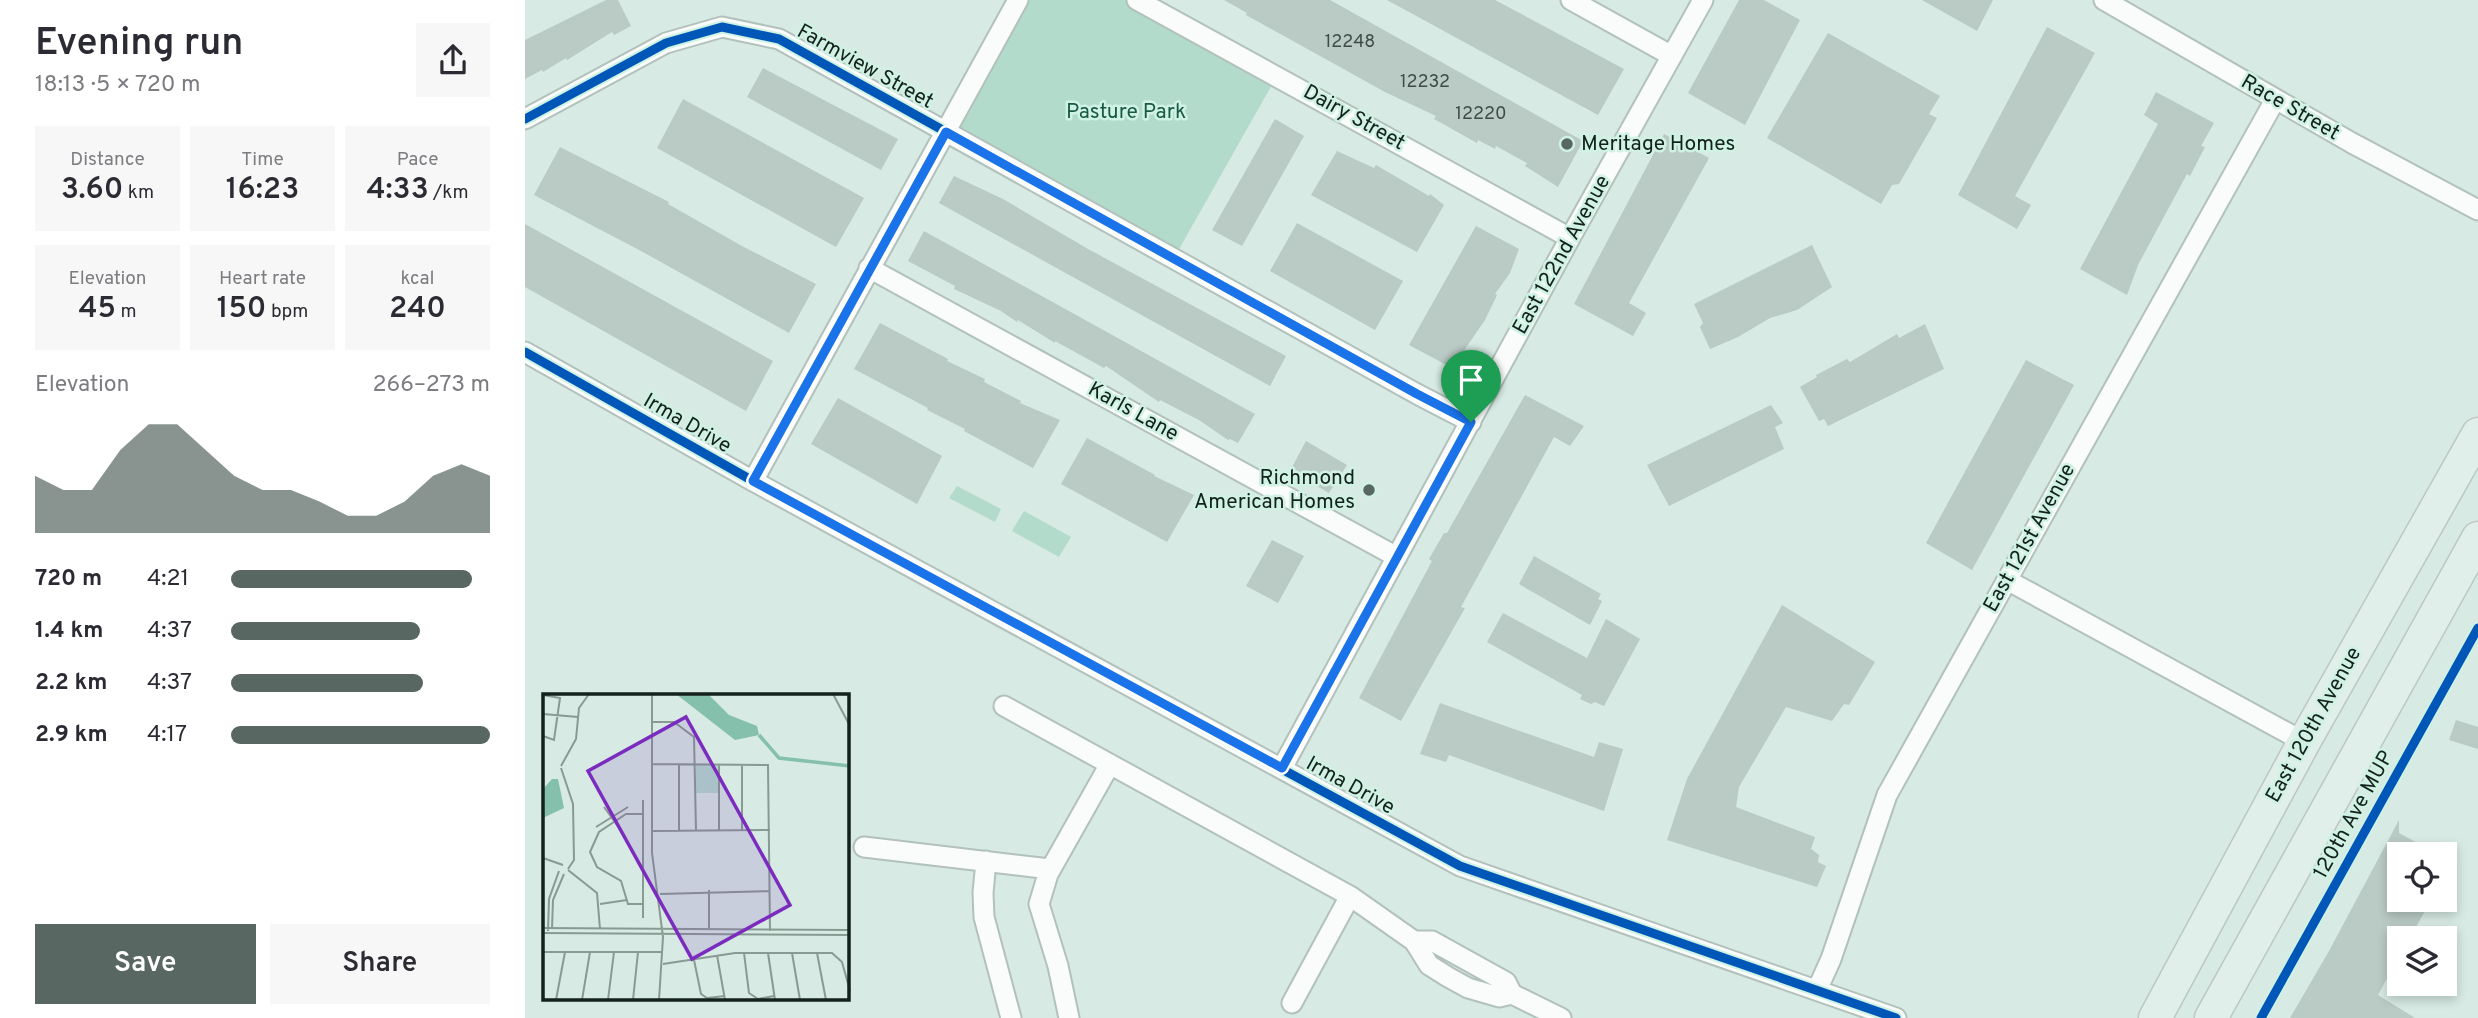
<!DOCTYPE html>
<meta charset="utf-8">
<style>
:root{--surface:#fff;--page:#f7f7f7;--text:#2b2b33;--muted:#7c7c81;--accent:#586762}
body{margin:0;font-family:Overpass,sans-serif;background:var(--page);color:var(--text);height:100vh;display:flex;flex-direction:column;font-size:26px;white-space:nowrap}
*{box-sizing:border-box;margin:0}
p{font-size:23px;color:var(--muted)}
.icon{flex:none;width:38px;height:38px;fill:none;stroke:currentColor;stroke-width:2;stroke-linecap:round;stroke-linejoin:round}
.map{position:relative;flex:1;overflow:hidden}
.sheet{display:flex;flex-direction:column;background:var(--surface);width:525px}
.sheet>*{flex:none}
.controls{position:absolute;left:1862px;top:842px;display:grid;gap:14px}
.controls a{display:grid;place-items:center;width:70px;height:70px;border-radius:0px;background:var(--surface);box-shadow:0 4px 10px #0003;font-size:35px}
.pin{position:absolute;display:grid;place-items:center;width:60px;height:60px;color:#fff;margin:-72px -30px;border-radius:50% 50% 50% 0;rotate:-45deg;box-shadow:0 0 7px #0007}
.pin .icon{rotate:45deg}
.round{display:grid;place-items:center;flex:none;width:74px;height:74px;border-radius:0px;background:var(--page)}
.summary{display:flex;align-items:center;justify-content:space-between;height:119px;padding:0 35px}
h1{font-size:38px;font-weight:600;line-height:52px}
.stats{display:grid;grid-template-columns:repeat(3,1fr);gap:10px;height:119px;padding:7px 35px}
.stats div{display:grid;align-content:center;border-radius:0px;background:var(--page);text-align:center}
.stats b{font-size:30px;font-weight:600}
.stats small{font-size:19px;font-weight:400}
.stats p{font-size:19px}
.chart{height:196px;padding:14px 35px}
.chart p{display:flex;justify-content:space-between}
.chart svg{width:100%;height:126px;margin-top:7px;fill:var(--accent);opacity:.7}
.action{display:flex;gap:14px;margin-top:auto;padding:14px 35px}
.action a{flex:1;height:80px;border-radius:0px;background:var(--accent);color:#fff;font-size:28px;font-weight:600;line-height:80px;text-align:center}
.action a+a{background:var(--page);color:var(--text)}
ul{padding:0 35px;list-style:none;font-size:23px}
li{display:grid;grid-template-columns:112px 84px 1fr;align-items:center;height:52px}
li i{height:18px;border-radius:9px;background:var(--accent)}
main{display:flex;flex:1;min-height:0}
.map>svg:first-child{display:block}
</style>
<main>
<section class="sheet">
<div class="summary"><div><h1>Evening run</h1><p>18:13 · 5 × 720 m</p></div><a class="round"><svg class="icon" aria-label="share" viewBox="0 0 24 24"><path d="M12 15V3M7 8l5-5 5 5M5 13v7h14v-7"/></svg></a></div>
<div class="stats">
<div><p>Distance</p><b>3.60<small> km</small></b></div>
<div><p>Time</p><b>16:23</b></div>
<div><p>Pace</p><b>4:33<small> /km</small></b></div>
</div>
<div class="stats">
<div><p>Elevation</p><b>45<small> m</small></b></div>
<div><p>Heart rate</p><b>150<small> bpm</small></b></div>
<div><p>kcal</p><b>240</b></div>
</div>
<div class="chart"><p><span>Elevation</span>266–273 m</p>
<svg viewBox="0 0 160 44" preserveAspectRatio="none"><path d="M0 44V24L10 29L20 29L30 15L40 6L50 6L60 15L70 24L80 29L90 29L100 33L110 38L120 38L130 33L140 24L150 20L160 24V44z"/></svg>
</div>
<ul>
<li><b>720 m</b>4:21<i style="width:93%"></i></li>
<li><b>1.4 km</b>4:37<i style="width:73%"></i></li>
<li><b>2.2 km</b>4:37<i style="width:74%"></i></li>
<li><b>2.9 km</b>4:17<i style="width:100%"></i></li>
</ul>
<div class="action"><a>Save</a><a>Share</a></div>
</section>
<div class="map">
<svg width="1953" height="1018" viewBox="0 0 1953 1018">
<rect width="100%" height="100%" fill="#d7eae3"/>
<!-- green -->
<path fill="#b3dbcc" d="M 493,0 L 612,0 L 752,76 L 649,258 L 421,132 Z
M 432,486 L 476,509 L 470,522 L 424,498 Z
M 499,511 L 546,537 L 534,557 L 487,531 Z"/>
<!-- building -->
<path fill="#bacac4" d="M 81,0 L 93,0 L 106,26 L 89,35 L 87,32 L 42,60 L 41,58 L 18,72 L 17,70 L 0,79 L 0,40 Z
M 699,0 L 805,0 L 1058,141 L 1033,187 L 1000,166 L 1002,163 L 971,146 L 970,149 L 953,140 L 952,143 L 909,119 L 911,116 L 860,92 L 721,15 L 722,13 Z
M 862,0 L 970,0 L 1099,69 L 1073,115 Z
M 1214,0 L 1239,0 L 1275,20 L 1220,125 L 1163,93 Z
M 1397,0 L 1468,0 L 1452,31 Z
M 1522,27 L 1570,53 L 1490,196 L 1506,205 L 1492,229 L 1433,195 Z
M 1303,33 L 1415,96 L 1404,114 L 1412,118 L 1374,184 L 1367,185 L 1356,204 L 1242,138 Z
M 238,68 L 373,139 L 356,170 L 222,97 Z
M 1631,92 L 1689,123 L 1676,146 L 1680,147 L 1665,176 L 1662,174 L 1613,265 L 1602,295 L 1555,269 L 1633,124 L 1619,115 Z
M 158,99 L 339,198 L 311,247 L 132,148 Z
M 750,119 L 779,136 L 717,246 L 687,230 Z
M 1139,134 L 1184,158 L 1104,303 L 1121,313 L 1108,336 L 1049,304 Z
M 35,147 L 144,202 L 143,204 L 217,246 L 291,284 L 264,333 L 116,251 L 9,195 Z
M 812,151 L 849,168 L 851,165 L 904,196 L 905,194 L 919,205 L 892,252 L 786,195 Z
M 429,176 L 478,199 L 563,249 L 761,356 L 745,386 L 414,203 Z
M 772,223 L 878,281 L 850,330 L 745,271 Z
M 0,224 L 248,361 L 221,411 L 0,287 Z
M 951,226 L 994,249 L 985,273 L 970,294 L 972,295 L 960,320 L 927,368 L 884,345 Z
M 399,231 L 730,414 L 713,443 L 705,439 L 703,440 L 674,420 L 635,400 L 634,402 L 581,366 L 579,368 L 530,341 L 530,343 L 493,320 L 492,322 L 476,311 L 429,289 L 430,286 L 383,261 Z
M 1287,245 L 1307,287 L 1272,310 L 1245,318 L 1213,337 L 1185,349 L 1175,327 L 1178,323 L 1169,304 Z
M 355,323 L 423,359 L 422,361 L 460,379 L 459,382 L 496,401 L 495,403 L 535,420 L 508,468 L 439,431 L 440,429 L 402,410 L 403,408 L 329,369 Z
M 1400,324 L 1419,369 L 1303,426 L 1299,419 L 1294,421 L 1275,387 L 1292,377 L 1291,375 L 1322,359 L 1325,362 L 1372,334 L 1374,338 Z
M 1501,360 L 1549,385 L 1447,570 L 1401,543 Z
M 1000,395 L 1059,426 L 1045,446 L 1029,437 L 936,607 L 940,608 L 876,721 L 834,698 L 907,561 L 904,559 L 919,533 L 922,533 Z
M 313,398 L 417,456 L 392,504 L 286,444 Z
M 1246,405 L 1258,423 L 1250,427 L 1259,449 L 1144,506 L 1122,465 Z
M 562,438 L 630,475 L 629,476 L 669,495 L 642,542 L 536,484 Z
M 781,441 L 822,465 L 804,493 L 765,471 Z
M 747,540 L 779,556 L 753,603 L 721,586 Z
M 1009,556 L 1076,594 L 1073,599 L 1077,601 L 1065,625 L 994,584 Z
M 1257,605 L 1350,662 L 1324,705 L 1319,704 L 1307,721 L 1261,707 L 1214,787 L 1211,807 L 1290,837 L 1286,849 L 1294,855 L 1293,862 L 1301,866 L 1292,887 L 1142,840 L 1162,779 Z
M 978,613 L 1062,658 L 1081,619 L 1115,639 L 1079,706 L 1070,702 L 1066,704 L 1055,699 L 1057,695 L 962,642 Z
M 915,703 L 1069,757 L 1074,742 L 1098,749 L 1079,811 L 924,755 L 921,762 L 895,754 Z
M 1931,720 L 1953,727 L 1953,749 L 1924,740 Z
M 1874,820 L 1874,833 L 1913,854 L 1874,854 L 1874,900 L 1906,900 L 1885,938 L 1874,938 L 1874,956 L 1853,995 L 1890,1018 L 1765,1018 L 1804,951 Z"/>
<g fill="none" stroke-linecap="round" stroke-linejoin="round">
<defs>
<path id="minor" d="M 612,0 L 1045,238
M 1046,0 L 1147,56
M 1579,0 L 1827,143 L 1953,210
M 0,119 L 141,43 L 197,27 L 254,39 L 892,394 L 946,422
M 344,268 L 872,557
M 0,352 L 228,481 L 935,866 L 1371,1018
M 228,481 L 493,0
M 1482,580 L 1779,742
M 479,706 L 825,896 L 889,941 L 904,965 L 923,977 L 943,988 L 974,997 L 987,994
M 757,768 L 1045,238 L 1178,0
M 339,847 L 525,869
M 461,861 L 458,893 L 459,917 L 486,1018
M 889,941 L 907,941 L 981,982 L 987,994 L 1036,1018
M 1292,990 L 1306,959 L 1362,795 L 1750,100
M 767,1003 L 825,896
M 544,1018 L 533,966 L 514,904 L 523,874 L 585,764"/>
<path id="primary" d="M 1630,1018 L 1779,742 L 1953,434
M 1686,1018 L 1953,538"/>
</defs>
<!-- minor casing -->
<use href="#minor" stroke="#b2c1bb" stroke-width="23"/>
<!-- primary casing -->
<use href="#primary" stroke="#bdc7c3" stroke-width="35"/>
<!-- minor -->
<use href="#minor" stroke="#f9fcfb" stroke-width="19"/>
<!-- primary -->
<use href="#primary" stroke="#e1efeb" stroke-width="32"/>
<defs>
<path id="cycleway" d="M 0,119 L 141,43 L 197,27 L 254,39 L 892,394 L 946,422
M 0,352 L 228,481 L 935,866 L 1371,1018
M 1736,1018 L 1953,628"/>
</defs>
<!-- cycleway casing -->
<use href="#cycleway" stroke="#cff2e4" stroke-width="13"/>
<!-- cycleway -->
<use href="#cycleway" stroke="#0057b8" stroke-width="9"/>
</g>
<g fill="none" stroke-linecap="round" stroke-linejoin="round">
<defs>
<path id="route" d="M 421,132 L 892,394 L 946,422 L 757,768 L 228,481 Z"/>
</defs>
<!-- route casing -->
<use href="#route" stroke="#fff" stroke-width="14"/>
<!-- route -->
<use href="#route" stroke="#1a73e8" stroke-width="9"/>
</g>
<!-- markers -->
<g fill="#586762" stroke="#cff2e4" stroke-width="2.5">
<circle cx="1042" cy="144" r="7"/>
<circle cx="844" cy="490" r="7"/>
</g>
<g text-anchor="middle" dominant-baseline="central" stroke-width="5" stroke-linejoin="round" paint-order="stroke">
<!-- number labels -->
<g font-size="18" fill="#3e4b46">
<text x="825" y="42">12248</text>
<text x="900" y="82">12232</text>
<text x="956" y="114">12220</text>
</g>
<!-- street labels -->
<g font-size="21" fill="#14211c" stroke="#cff2e4">
<text transform="translate(340 67) rotate(29)">Farmview Street</text>
<text transform="translate(1765 108) rotate(30)">Race Street</text>
<text transform="translate(829 118) rotate(29)">Dairy Street</text>
<text transform="translate(1037 255) rotate(-61)">East 122nd Avenue</text>
<text transform="translate(608 412) rotate(29)">Karls Lane</text>
<text transform="translate(162 424) rotate(30)">Irma Drive</text>
<text transform="translate(1505 538) rotate(-61)">East 121st Avenue</text>
<text transform="translate(1789 725) rotate(-61)">East 120th Avenue</text>
<text transform="translate(825 786) rotate(29)">Irma Drive</text>
<text transform="translate(1829 815) rotate(-61)">120th Ave MUP</text>
</g>
<!-- park labels -->
<g font-size="21" fill="#195845" stroke="#cff2e4">
<text x="601" y="112">Pasture Park</text>
</g>
<!-- poi labels -->
<g font-size="21" fill="#14211c" stroke="#cff2e4" text-anchor="start">
<text x="1056" y="144">Meritage Homes</text>
<text x="830" y="478" text-anchor="end">Richmond<tspan x="830" dy="24">American Homes</tspan></text>
</g>
</g>
<!-- overview -->
<g transform="translate(18 694)">
<rect width="306" height="306" fill="#d7eae3"/>
<path d="M 153,70 L 176,70 L 176,99 L 153,99 Z" fill="#b3dbcc"/>
<path d="M 133,0 L 165,0 L 186,21 L 214,32 L 216,41 L 192,46 ZM 9,85 L 15,85 L 21,114 L 0,124 L 0,95 Z" fill="#84c0ab"/>
<path fill="none" stroke="#84c0ab" stroke-width="3.5" d="M 216,41 L 236,64 L 307,72"/>
<path fill="none" stroke="#899a93" stroke-width="2" d="M 290,0 L 307,32M 0,1 L 17,4 L 11,46 L 0,42M 109,1 L 109,159 L 120,243 L 116,306M 0,20 L 35,23M 109,28 L 131,28 L 151,43 L 153,136M 109,70 L 225,71 L 227,237M 136,70 L 136,136M 176,70 L 176,136M 199,70 L 199,136M 18,72 L 33,45 L 36,14 L 46,0M 18,74 L 30,110 L 31,166 L 25,175M 61,113 L 79,138M 53,133 L 85,113M 109,137 L 227,136M 0,164 L 20,171M 25,176 L 54,199 L 57,235M 166,196 L 166,234M 117,200 L 227,197M 57,210 L 84,206M 100,210 L 85,210 L 78,187 L 54,173 L 47,158 L 56,138 L 83,120 L 101,120M 100,224 L 100,106M 0,234 L 307,236M 9,235 L 10,206 L 21,180M 5,237 L 6,205 L 16,177M 0,239 L 307,241M 0,258 L 120,258M 201,259 L 206,299 L 215,305 L 231,302M 225,259 L 232,306M 249,259 L 257,306M 274,259 L 283,306M 174,261 L 182,306M 151,266 L 158,300 L 164,304 L 182,302M 120,270 L 192,259 L 289,259 L 299,268 L 307,297M 13,306 L 22,258M 39,306 L 47,258M 65,306 L 71,258M 90,306 L 95,258"/>
<path fill="#7b2cbf" fill-opacity="0.15" stroke="#7b2cbf" stroke-width="3.5" d="M 143,23 L 247,211 L 149,265 L 45,77 Z"/>
<rect width="306" height="306" fill="none" stroke="#14211c" stroke-width="3.5"/>
</g>
</svg>
<div class="controls">
<a><svg class="icon" aria-label="locate" viewBox="0 0 24 24"><circle cx="12" cy="12" r="6"/><path d="M12 2v4M12 18v4M2 12h4M18 12h4"/></svg></a>
<a><svg class="icon" aria-label="layers" viewBox="0 0 24 24"><path d="M12 4l9 5-9 5-9-5zM3 14l9 5 9-5"/></svg></a>
</div>
<div class="pin" style="left:946px;top:422px;background:#1e9e55"><svg class="icon" aria-label="arrive" viewBox="0 0 24 24"><path d="M6 21V4h12l-3 4 3 4H6"/></svg></div>
</div>
</main>
